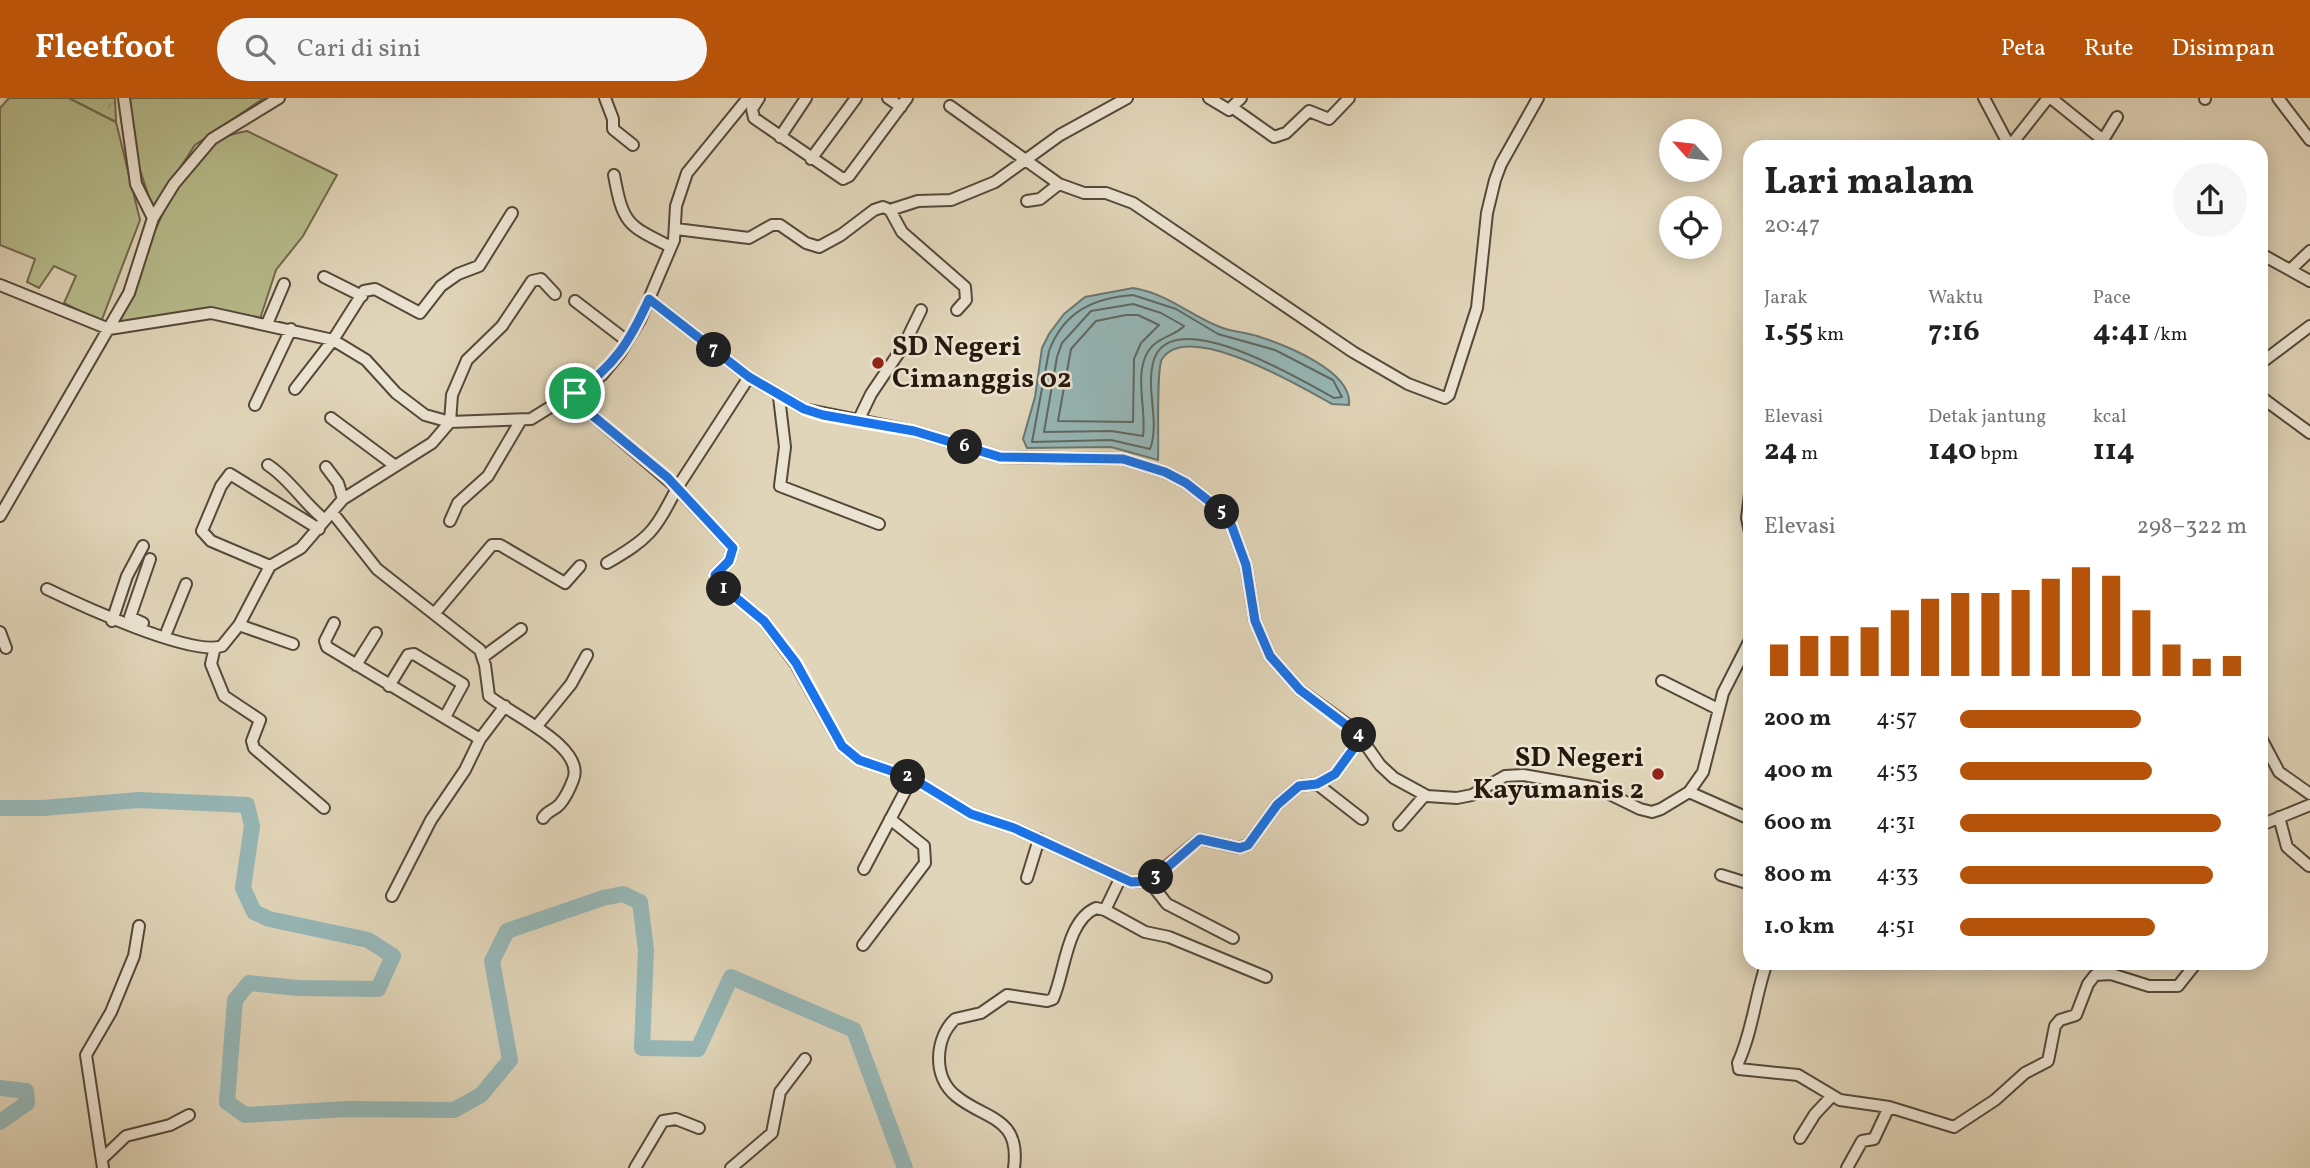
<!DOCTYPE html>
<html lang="id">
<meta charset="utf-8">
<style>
:root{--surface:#fff;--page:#f6f6f6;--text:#222;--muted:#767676;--accent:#b45309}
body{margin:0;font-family:Vollkorn,serif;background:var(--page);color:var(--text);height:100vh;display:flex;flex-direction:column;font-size:26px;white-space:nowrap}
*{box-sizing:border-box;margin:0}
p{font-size:23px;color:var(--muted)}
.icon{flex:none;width:38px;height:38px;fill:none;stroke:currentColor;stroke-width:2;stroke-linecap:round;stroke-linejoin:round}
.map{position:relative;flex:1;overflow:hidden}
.side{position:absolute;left:1743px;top:42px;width:525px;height:830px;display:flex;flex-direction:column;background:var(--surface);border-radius:21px;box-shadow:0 4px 18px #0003}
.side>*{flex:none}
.needle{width:46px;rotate:297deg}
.controls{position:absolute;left:1659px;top:21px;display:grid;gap:14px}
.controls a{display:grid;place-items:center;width:63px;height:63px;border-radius:50%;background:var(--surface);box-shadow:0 4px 18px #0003;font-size:35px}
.pin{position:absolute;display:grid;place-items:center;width:60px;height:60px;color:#fff;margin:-30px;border:4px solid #fff;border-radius:50%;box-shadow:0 2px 7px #0007}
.km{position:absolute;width:35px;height:35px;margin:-18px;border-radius:50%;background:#222;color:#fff;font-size:19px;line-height:35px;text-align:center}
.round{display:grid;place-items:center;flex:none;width:74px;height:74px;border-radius:37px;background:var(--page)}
.summary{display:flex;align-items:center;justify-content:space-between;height:119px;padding:0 21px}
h1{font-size:38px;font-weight:700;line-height:52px}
.figures{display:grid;grid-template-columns:repeat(3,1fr);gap:10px;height:119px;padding:7px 21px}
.figures div{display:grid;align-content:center}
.figures b{font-size:30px;font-weight:700}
.figures small{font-size:19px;font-weight:400}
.figures p{font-size:19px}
.chart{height:196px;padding:14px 21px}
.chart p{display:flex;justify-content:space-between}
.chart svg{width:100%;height:126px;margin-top:7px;stroke:var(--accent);stroke-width:6}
ul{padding:0 21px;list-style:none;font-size:23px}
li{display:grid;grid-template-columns:112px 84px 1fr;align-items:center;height:52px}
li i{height:18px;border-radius:9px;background:var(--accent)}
header{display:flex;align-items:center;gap:42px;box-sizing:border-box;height:98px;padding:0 35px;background:var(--accent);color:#fff}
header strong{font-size:33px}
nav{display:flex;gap:38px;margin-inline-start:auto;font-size:24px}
.search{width:490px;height:63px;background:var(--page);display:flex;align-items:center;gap:18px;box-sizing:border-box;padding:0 24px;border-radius:38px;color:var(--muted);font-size:26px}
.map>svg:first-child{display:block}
</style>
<header>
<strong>Fleetfoot</strong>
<div class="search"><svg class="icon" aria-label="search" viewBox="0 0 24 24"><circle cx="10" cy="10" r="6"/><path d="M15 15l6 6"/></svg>Cari di sini</div>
<nav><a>Peta</a><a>Rute</a><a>Disimpan</a></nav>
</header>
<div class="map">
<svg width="2310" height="1070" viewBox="0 0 2310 1070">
<defs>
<pattern id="forest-crowns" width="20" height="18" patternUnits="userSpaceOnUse" patternTransform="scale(1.75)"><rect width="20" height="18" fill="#b7bc8c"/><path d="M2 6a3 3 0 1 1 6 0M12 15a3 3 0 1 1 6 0" fill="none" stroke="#9da178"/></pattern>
</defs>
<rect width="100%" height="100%" fill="#e1d5b9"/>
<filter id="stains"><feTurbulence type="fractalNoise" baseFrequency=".00286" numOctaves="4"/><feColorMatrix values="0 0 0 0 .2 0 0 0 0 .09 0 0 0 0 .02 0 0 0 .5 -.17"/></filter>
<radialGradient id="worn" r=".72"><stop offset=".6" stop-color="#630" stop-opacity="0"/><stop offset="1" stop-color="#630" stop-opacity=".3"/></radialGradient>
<!-- green -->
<path fill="#b7bc8c" stroke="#706a4d" stroke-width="2" d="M 69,0 L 116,24 L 140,122 L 101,224 L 64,205 L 76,178 L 54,168 L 39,190 L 27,184 L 35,161 L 0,147 L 0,10 L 9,0 Z
M 128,0 L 264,0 L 195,47 L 153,111 L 137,63 Z
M 247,33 L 337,77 L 303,138 L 276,172 L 260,221 L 199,213 L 118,226 C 142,166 166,80 222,41 C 229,36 239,35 247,33 Z"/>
<!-- forest -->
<path fill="url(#forest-crowns)" stroke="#706a4d" stroke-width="2" d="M 69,0 L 115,0 L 116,24 Z"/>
<!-- water -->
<path fill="#96b7b7" stroke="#6a7873" stroke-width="2" d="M 1133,190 C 1169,196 1189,217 1220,229 C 1232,234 1245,234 1257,238 C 1285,247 1353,273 1349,307 L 1332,306 C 1301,289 1188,221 1162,261 C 1156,270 1159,345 1158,362 L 1111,349 L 1027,350 L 1023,341 L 1035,299 L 1042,250 L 1049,236 L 1064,216 L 1085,199 Z"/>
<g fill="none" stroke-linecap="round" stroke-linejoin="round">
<!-- shore -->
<path stroke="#5f6862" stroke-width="2" d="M 1133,197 L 1176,211 L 1218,236 L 1275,252 L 1333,282 L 1342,299 L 1334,300 C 1303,283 1168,201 1153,265 C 1146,293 1160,324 1150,351 L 1111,342 L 1032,344 L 1049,253 C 1064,213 1094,200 1133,197 Z
M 1133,206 L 1161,215 L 1184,228 C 1175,238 1158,239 1149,252 C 1133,275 1147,312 1143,338 L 1111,333 L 1044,334 L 1057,259 L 1062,245 L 1091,213 Z
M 1126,217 L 1138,217 L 1159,227 L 1141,245 L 1134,261 L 1133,324 L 1058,323 L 1071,251 L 1096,223 Z"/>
<!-- river -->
<path stroke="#96b7b7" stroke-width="16" d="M 0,710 L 43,710 L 139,702 L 247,707 L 252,728 L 243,790 L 254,814 L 269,821 L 368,842 L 393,858 L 378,891 L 298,890 L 249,885 L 235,902 L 227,1004 L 245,1017 L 347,1011 L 454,1012 L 481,997 L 510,962 L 492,863 L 507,833 L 603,800 L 623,796 L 640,804 L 646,852 L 642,950 L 698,951 L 731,879 L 854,932 L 905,1070
M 0,990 L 26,993 L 27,1005 L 0,1024"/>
<defs>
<path id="minor" d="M 124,0 L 136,86 L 153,120
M 605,0 L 613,21 L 613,31 L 633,47
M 759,0 L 752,11 L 754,20 L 843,81 L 849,78 L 907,0
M 888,0 L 901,9
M 1209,0 L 1229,12 L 1241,0
M 1984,0 L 2010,49
M 2051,0 L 2103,42 L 2117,19
M 2278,0 L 2310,42
M 2205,1 L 2205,0
M 950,8 L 1059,86 L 1084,95 L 1106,95 L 1133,105 L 1353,254 L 1408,286 L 1445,300 L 1449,297 L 1477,210 L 1487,115 L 1495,82 L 1501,66 L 1538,0
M 1233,10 L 1274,39 L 1286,35 L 1309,13 L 1329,21 L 1349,0
M 780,39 L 806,0
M 2010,48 L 2048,0
M 811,61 L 856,0
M 614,77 C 623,126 627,127 671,149
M 1027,103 L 1040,101 L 1059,86
M 890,112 L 902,134 L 965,189 L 966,202 L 957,212
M 676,131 L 749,140 L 772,127 L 780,127 L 806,145 L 819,149 L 841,137 L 874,112 L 883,109 L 890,112 L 918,103 L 951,102 L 995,84 L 1060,37 L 1127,0
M 2261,156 L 2310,183
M 2290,172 L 2310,153
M 324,179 L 362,198
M 0,187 L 109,231 L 211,215 L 333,242 L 366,262 L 396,295 L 425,317 L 450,324 L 531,321 L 602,277 L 620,255 L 640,222 L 674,142 L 676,108 L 687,75 L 748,0
M 649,201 L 749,279 L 804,311 L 914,333 L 1000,359 L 1123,361 L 1165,374 L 1186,385 L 1219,411 L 1231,426 L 1246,467 L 1255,523 L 1270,558 L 1300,592 L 1356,633 L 1380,667 L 1394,680 L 1427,698 L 1457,700 L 1472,697 L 1505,678 L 1523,677 L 1597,690 L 1640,711 L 1652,714 L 1661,711 L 1689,694 L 1703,674 L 1723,595 L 1750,542
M 575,203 L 627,243
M 267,226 L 284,186
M 2261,265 L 2310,228
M 749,279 L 677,390 L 733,450 L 729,463 L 715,477 L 716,483 L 764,523 L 796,566 L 842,648 L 859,662 L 912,680 L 971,716 L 1014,730 L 1131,784 L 1149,783 L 1200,741 L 1239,750 L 1248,747 L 1277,707 L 1299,688 L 1317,686 L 1335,676 L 1362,639
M 295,291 L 333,242 L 364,193 L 375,191 L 420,215 L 441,188 L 458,176 L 479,168 L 512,115
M 575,295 L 592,317 L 677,390 C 654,434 650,440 607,465
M 779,299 L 785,349 L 780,388 L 879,426
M 2261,299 L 2310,335
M 255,307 L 291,231
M 331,320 L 394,367
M 858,323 L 871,296 L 904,247 L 921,212
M 268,367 C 291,382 303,405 325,422
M 326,369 L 338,385 L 343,401
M 1750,396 L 1747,420 L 1750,434
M 332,414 L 377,471 L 480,552 L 485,567 L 489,598 C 510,616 587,649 573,682 C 570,690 565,700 560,706 C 554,713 548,712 543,720
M 0,418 L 129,195 L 153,120 L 174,86 L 212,41 L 279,0
M 450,423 L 458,405 L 488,378 L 521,322
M 270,468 L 211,443 L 202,433 L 221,388 L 230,376 L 319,431
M 47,491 C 78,506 192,559 222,548 L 239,527 L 270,468 L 301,450 L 343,401 L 432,345 L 450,324 L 452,297 L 467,262 L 502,228 L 532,183 L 541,181 L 555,196
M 434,516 L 492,447 L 500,447 L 565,485 L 580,468
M 112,523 L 127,478 L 143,448
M 143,525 L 130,519 L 150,461
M 334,525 L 325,543 L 327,549 L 480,641
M 239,527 L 293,546
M 167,533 L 186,486
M 0,534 L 6,550
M 212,550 L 214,553 L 211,566 L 224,598 L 260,622 L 252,643 L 254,650 L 324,710
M 483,559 L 521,531
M 356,567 L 376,535
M 1662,583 L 1718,611
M 389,588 L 408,557 L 414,556 L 463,586 L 445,619
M 536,629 L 571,586 L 587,557
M 2261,640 L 2279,674 L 2310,696
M 1317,686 L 1362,721
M 1689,694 L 1750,721
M 2279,719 L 2287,749 L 2309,768
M 1399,727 L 1425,697
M 2261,727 L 2310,707
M 864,771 L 912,680
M 1721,777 L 1750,786
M 1027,780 L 1039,741
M 1120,781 L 1105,812 L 1145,834 L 1169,839 L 1266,879
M 1149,783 L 1167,806 L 1233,840
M 392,798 L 431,722 L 465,672 L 480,641 L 505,608
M 863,847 L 925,765 L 924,748 L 890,721
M 1767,864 C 1755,898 1753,932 1738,965 L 1739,971 L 1798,977 L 1840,1002 L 1889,1009 L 1954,1029 L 1995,1002 L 2025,975 L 2048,963 L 2055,928 L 2060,922 L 2076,917 L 2088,886 L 2095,877 L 2111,876 L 2149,888 L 2178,888 L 2197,864
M 1800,1040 L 1815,1016 L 1831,999
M 104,1059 L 126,1038 L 170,1027 L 189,1017
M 103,1070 L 86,957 L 111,914 L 134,858 L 139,828
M 635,1070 L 663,1023 L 676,1021 L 699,1030
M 731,1070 L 772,1035 L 780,994 L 805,961
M 1014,1070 C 1021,1018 985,1022 956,998 C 932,979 935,940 955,921 L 981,915 L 1007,897 L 1047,903 L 1053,901 C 1065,875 1066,823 1096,810 L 1105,812
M 1847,1070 L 1862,1043 L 1874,1041 L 1889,1009"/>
</defs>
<!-- minor casing -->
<use href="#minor" stroke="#564839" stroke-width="14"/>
<!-- minor -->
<use href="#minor" stroke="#ece4d2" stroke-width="10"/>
</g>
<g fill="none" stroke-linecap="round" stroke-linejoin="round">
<defs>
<path id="route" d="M 649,201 L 749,279 L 804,311 L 823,317 L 914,333 L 1000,359 L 1123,361 L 1165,374 L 1186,385 L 1219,411 L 1231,426 L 1246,467 L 1255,523 L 1270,558 L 1300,592 L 1362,639 L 1335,676 L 1317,686 L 1299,688 L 1277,707 L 1248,747 L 1240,750 L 1200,741 L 1156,779 L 1149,783 L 1131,784 L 1014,730 L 971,716 L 912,680 L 859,662 L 842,648 L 796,565 L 764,523 L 716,483 L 715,477 L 729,463 L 733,450 L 668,380 L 592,317 L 575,295 C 614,269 630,243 649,201 Z"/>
</defs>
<!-- route casing -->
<use href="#route" stroke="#fff" stroke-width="14"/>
<!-- route -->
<use href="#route" stroke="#1a73e8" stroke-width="9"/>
</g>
<!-- markers -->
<g fill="#8f2418" stroke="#ece4d2" stroke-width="2.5">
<circle cx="878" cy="265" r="7"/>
<circle cx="1658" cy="676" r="7"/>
</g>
<g text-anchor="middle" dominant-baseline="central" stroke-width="5" stroke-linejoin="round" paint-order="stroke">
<!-- poi labels -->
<g font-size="28" font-weight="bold" fill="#28190e" stroke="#ece4d2" text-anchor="start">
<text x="892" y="249">SD Negeri<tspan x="892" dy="32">Cimanggis 02</tspan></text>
<text x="1644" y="660" text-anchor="end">SD Negeri<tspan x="1644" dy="32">Kayumanis 2</tspan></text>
</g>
</g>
<rect width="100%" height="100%" filter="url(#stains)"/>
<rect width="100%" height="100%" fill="url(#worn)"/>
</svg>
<div class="controls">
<a><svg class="needle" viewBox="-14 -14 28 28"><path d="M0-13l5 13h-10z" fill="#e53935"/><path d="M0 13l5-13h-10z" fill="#767676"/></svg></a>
<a><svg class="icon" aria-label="locate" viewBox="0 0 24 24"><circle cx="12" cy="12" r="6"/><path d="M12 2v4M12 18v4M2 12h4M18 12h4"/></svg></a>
</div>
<div class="pin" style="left:575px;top:295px;background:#1e9e55"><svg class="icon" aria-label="arrive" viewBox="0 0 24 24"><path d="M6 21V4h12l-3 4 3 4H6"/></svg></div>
<b class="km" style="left:724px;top:491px">1</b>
<b class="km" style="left:908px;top:679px">2</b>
<b class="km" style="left:1156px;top:779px">3</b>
<b class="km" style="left:1359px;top:637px">4</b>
<b class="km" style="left:1222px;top:414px">5</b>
<b class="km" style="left:965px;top:349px">6</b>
<b class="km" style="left:714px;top:252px">7</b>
<section class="side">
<div class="summary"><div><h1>Lari malam</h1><p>20:47</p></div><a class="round"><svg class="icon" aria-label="share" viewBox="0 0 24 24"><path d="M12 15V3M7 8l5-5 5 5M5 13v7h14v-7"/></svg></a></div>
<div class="figures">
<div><p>Jarak</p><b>1.55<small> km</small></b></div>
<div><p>Waktu</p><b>7:16</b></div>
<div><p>Pace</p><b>4:41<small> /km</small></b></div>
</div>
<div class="figures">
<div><p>Elevasi</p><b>24<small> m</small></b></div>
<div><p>Detak jantung</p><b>140<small> bpm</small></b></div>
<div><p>kcal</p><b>114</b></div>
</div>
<div class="chart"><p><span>Elevasi</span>298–322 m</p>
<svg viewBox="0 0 160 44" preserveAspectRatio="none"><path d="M5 44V33M15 44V30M25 44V30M35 44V27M45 44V21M55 44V17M65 44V15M75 44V15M85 44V14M95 44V10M105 44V6M115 44V9M125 44V21M135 44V33M145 44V38M155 44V37"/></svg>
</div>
<ul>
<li><b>200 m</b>4:57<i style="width:63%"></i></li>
<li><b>400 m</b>4:53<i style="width:67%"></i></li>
<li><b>600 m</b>4:31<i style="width:91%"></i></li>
<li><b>800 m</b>4:33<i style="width:88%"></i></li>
<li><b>1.0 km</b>4:51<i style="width:68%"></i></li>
</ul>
</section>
</div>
